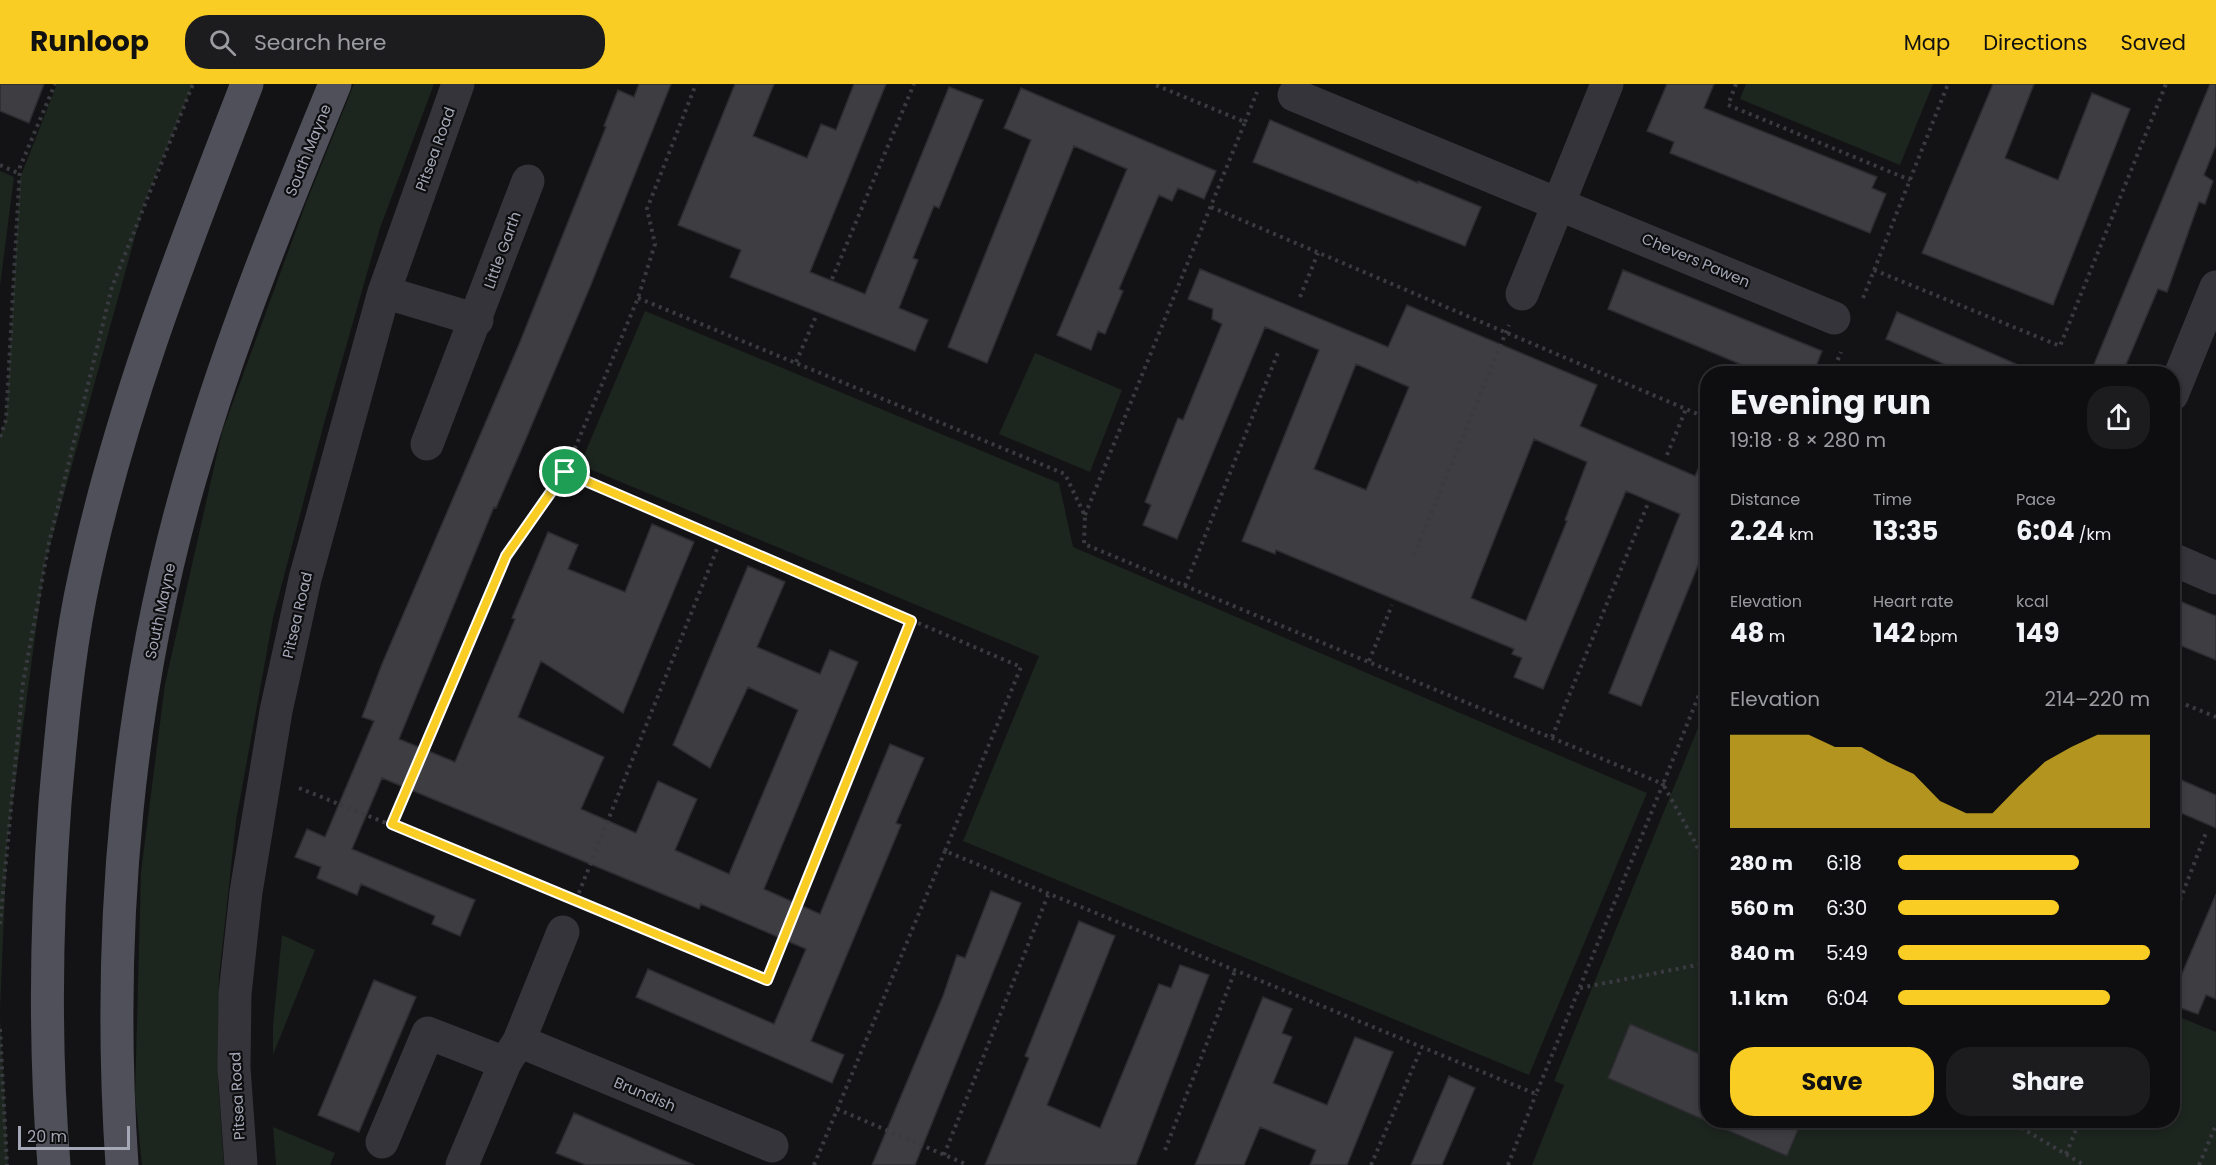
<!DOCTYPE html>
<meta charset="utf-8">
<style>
:root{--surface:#0e0e10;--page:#1c1c1e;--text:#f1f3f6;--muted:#9b9c9f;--line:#2e2e30;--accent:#facd25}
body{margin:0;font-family:Poppins,sans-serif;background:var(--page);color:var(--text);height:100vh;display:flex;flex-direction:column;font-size:22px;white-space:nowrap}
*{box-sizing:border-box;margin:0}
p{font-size:20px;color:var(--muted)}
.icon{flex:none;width:33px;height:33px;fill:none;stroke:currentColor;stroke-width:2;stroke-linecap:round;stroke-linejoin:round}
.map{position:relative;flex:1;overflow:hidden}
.drawer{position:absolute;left:1700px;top:282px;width:480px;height:762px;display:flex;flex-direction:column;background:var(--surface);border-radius:24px;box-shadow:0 3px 9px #0003,0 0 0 2px var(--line)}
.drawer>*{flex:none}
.scale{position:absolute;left:18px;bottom:15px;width:112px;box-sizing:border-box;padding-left:6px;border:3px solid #a4a7b6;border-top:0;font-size:16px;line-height:21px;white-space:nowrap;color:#a4a7b6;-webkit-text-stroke:4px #0e0e10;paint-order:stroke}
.pin{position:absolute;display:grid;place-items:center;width:51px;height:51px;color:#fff;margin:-26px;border:3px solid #fff;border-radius:50%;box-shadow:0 2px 6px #0007}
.round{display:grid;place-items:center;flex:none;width:63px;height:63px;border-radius:24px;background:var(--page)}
.summary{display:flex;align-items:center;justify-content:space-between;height:102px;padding:0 30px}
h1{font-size:33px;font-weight:700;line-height:45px}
.figures{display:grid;grid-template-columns:repeat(3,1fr);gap:9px;height:102px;padding:6px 30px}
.figures div{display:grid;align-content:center}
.figures b{font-size:26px;font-weight:700}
.figures small{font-size:16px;font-weight:400}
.figures p{font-size:16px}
.chart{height:168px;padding:12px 30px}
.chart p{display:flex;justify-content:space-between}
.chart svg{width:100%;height:108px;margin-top:6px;fill:var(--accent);opacity:.7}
.action{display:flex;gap:12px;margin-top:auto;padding:12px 30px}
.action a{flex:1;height:69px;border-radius:24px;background:var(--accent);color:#111;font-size:24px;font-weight:700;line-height:69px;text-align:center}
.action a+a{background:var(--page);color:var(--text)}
ul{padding:0 30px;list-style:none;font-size:20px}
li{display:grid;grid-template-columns:96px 72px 1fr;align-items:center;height:45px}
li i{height:15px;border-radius:8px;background:var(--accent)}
header{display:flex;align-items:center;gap:36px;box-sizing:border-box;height:84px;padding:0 30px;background:var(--accent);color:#111}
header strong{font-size:28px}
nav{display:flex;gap:33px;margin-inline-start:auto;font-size:21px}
.search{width:420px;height:54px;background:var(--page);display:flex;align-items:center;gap:15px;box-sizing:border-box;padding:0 21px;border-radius:24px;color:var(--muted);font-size:22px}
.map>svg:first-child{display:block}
</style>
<header>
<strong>Runloop</strong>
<div class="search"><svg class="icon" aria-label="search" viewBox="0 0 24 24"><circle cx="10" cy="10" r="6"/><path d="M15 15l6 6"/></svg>Search here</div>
<nav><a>Map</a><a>Directions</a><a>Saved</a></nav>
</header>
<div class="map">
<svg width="2216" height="1081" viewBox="0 0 2216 1081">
<rect width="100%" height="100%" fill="#131315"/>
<!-- green -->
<path fill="#1d251f" d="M 57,0 L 193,0 L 144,120 L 45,479 L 7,760 L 0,926 L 0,351 L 6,336 L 20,94 Z
M 354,0 L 434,0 L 380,144 L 323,343 L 273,534 L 236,737 L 219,893 L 218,997 L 224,1081 L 142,1081 L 135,1012 L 141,788 L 165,600 L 222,348 L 306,119 Z
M 1746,0 L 1933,0 L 1900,81 L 1740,15 Z
M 0,87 L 14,93 L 0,202 Z
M 645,227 L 1059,399 L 1073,463 L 1647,709 L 1529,991 L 963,757 L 1039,572 L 580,381 Z
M 1035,269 L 1122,306 L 1090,388 L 999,350 Z
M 1707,622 L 1707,1036 L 2172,1036 L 2172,930 L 2216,948 L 2216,1081 L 1532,1081 L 1564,1001 L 1554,997 Z
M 282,851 L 315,866 L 273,971 L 273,941 Z
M 0,934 L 8,1081 L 0,1081 Z
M 273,1043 L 335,1069 L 330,1081 L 276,1081 Z"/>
<!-- building -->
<path fill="#3d3d42" stroke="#2d2d31" stroke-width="1.5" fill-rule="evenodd" d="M 0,0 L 44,0 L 29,39 L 0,27 Z
M 639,0 L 671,0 L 590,203 L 528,350 L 496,424 L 494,423 L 399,655 L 455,678 L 515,535 L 512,534 L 548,448 L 578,461 L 568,485 L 625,508 L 652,440 L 694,458 L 623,629 L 541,577 L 518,633 L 604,673 L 581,725 L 636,749 L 658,697 L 697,715 L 675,766 L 729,790 L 798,626 L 748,603 L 710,684 L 673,661 L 748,482 L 785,498 L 757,563 L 820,590 L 830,566 L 858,578 L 764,805 L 820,830 L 890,660 L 924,674 L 896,739 L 901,741 L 811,957 L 844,971 L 832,999 L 636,913 L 648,885 L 774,940 L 806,865 L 701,820 L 699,825 L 382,694 L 352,765 L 475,816 L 460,852 L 432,840 L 435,832 L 361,800 L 357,811 L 317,794 L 321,783 L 295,773 L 307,745 L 325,753 L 374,637 L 362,633 L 382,580 L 520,258 L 606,43 L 604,42 L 618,6 L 634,13 Z
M 735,0 L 774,0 L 753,52 L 807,74 L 821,40 L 836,46 L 854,0 L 886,0 L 810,188 L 865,210 L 949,3 L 983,16 L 939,124 L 934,122 L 913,174 L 918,176 L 899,224 L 928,236 L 915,267 L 730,193 L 741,166 L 678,141 Z
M 1667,0 L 1714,0 L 1704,24 L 1877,93 L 1872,104 L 1886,110 L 1870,149 L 1670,69 L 1674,58 L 1647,47 Z
M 1993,0 L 2034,0 L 2005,74 L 2058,96 L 2092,9 L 2130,25 L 2053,221 L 1922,169 Z
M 2210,0 L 2216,0 L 2216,61 L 2204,91 L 2213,97 L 2205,120 L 2199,118 L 2167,208 L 2158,205 L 2122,290 L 2090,290 Z
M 1021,4 L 1216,87 L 1204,115 L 1178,104 L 1172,117 L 1159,111 L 1119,205 L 1123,207 L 1105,250 L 1098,247 L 1091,266 L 1057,251 L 1127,85 L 1074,62 L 987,279 L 948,263 L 1031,56 L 1004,44 Z
M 1270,36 L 1418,99 L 1418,97 L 1481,123 L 1465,162 L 1253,78 Z
M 1200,185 L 1388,263 L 1407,221 L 1597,301 L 1580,342 L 1695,392 L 1707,366 L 1707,459 L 1641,622 L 1609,609 L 1680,430 L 1626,407 L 1543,605 L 1514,593 L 1522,574 L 1512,570 L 1514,565 L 1276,466 L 1275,470 L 1242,457 L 1319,266 L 1265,243 L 1177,455 L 1143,441 L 1151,421 L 1145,418 L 1163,372 L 1178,334 L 1183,336 L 1222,240 L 1212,235 L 1213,225 L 1188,215 ZM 1356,280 L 1409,303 L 1366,406 L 1314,385 ZM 1534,355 L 1587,378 L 1565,436 L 1567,437 L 1526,537 L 1471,514 Z
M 1623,186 L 1822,267 L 1813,290 L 1764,290 L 1608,225 Z
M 1897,228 L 2039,290 L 1943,290 L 1944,280 L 1886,255 Z
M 2172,514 L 2216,532 L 2216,576 L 2172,558 Z
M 2172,692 L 2216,711 L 2216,744 L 2172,725 Z
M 991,807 L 1021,819 L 915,1081 L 872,1081 L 943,912 L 957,871 L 965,874 Z
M 2216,810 L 2216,915 L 2206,911 L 2198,930 L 2172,921 L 2172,913 Z
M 1079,837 L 1115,852 L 1047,1021 L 1100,1044 L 1159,900 L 1171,904 L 1180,881 L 1209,891 L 1136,1081 L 985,1081 L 1029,974 L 1025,972 Z
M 374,896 L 416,913 L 359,1048 L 318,1031 Z
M 1263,913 L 1292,925 L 1282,949 L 1292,953 L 1273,999 L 1327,1021 L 1355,953 L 1393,968 L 1347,1081 L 1310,1081 L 1316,1066 L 1260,1043 L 1244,1081 L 1195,1081 Z
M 1630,940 L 1707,973 L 1707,1036 L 1802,1036 L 1787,1072 L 1608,994 Z
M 1449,992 L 1475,1004 L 1442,1081 L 1411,1081 Z
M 574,1029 L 694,1081 L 586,1081 L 556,1069 Z"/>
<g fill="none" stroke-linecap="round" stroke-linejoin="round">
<!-- path -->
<path stroke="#3a3b41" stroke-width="4" stroke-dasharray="3 4.5" stroke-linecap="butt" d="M 1736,0 L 1728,21 L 1910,96
M 1245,38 L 1257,8
M 0,81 L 20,90
M 1211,123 L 1707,334
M 1874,186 L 2060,262 L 2166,0
M 832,195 L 914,0
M 1300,213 L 1318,169
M 638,214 L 1065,390 L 1085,432 L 1084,460 L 1663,700 L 1536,1010 L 945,767 L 1021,583 L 565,388 L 638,214 L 655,160 L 647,125 L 696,0
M 1863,214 L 1948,0
M 796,278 L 817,230
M 1832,290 L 1841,268
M 0,353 L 6,336 L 20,83 L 55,0
M 1667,371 L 1686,325
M 1085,431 L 1245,38 L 1153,0
M 1414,471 L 1509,241
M 1185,502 L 1279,266
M 1369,577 L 1392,521
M 1707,591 L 1663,700 L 1696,760 L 1707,788
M 2172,615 L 2216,633
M 1552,653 L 1649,417
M 299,704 L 565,811
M 392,740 L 506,472 L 565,388
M 576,816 L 721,455
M 589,821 L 767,896 L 911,537
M 2172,837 L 2207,746
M 0,840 L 23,599 L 49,459 L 112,203 L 193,0
M 1580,904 L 1707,879
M 0,945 L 7,1081
M 837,1025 L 968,1081
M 2008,1036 L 2084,1081
M 1165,1066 L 1235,887
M 2066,1070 L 2080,1036
M 944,1071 L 1048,811
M 814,1081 L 945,767
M 1371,1081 L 1421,965
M 1508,1081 L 1536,1010
M 2199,1081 L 2216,1041"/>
<!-- minor -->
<path stroke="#34343a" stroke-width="33" d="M 1294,11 L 1834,234
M 384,208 L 477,236
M 1522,210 L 1607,0
M 2172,311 L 2216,203
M 427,360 L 528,97
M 2172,475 L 2216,494
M 519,957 L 772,1062
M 382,1058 L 428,949 L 505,979
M 241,1081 L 234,984 L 235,910 L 246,808 L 276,627 L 305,495 L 384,208 L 458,0
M 462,1081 L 505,979 L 519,957 L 563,848"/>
<!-- primary -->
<path stroke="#4f5059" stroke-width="33" d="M 54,1081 C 44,960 46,840 55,719 C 61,651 67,581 80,514 C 115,338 182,167 247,0
M 122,1081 C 106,846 127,604 195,378 C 233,249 284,124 335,0"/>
</g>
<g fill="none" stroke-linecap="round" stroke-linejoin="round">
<defs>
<path id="route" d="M 565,388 L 911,537 L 767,896 L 392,740 L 506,472 Z"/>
</defs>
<!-- route casing -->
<use href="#route" stroke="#fff" stroke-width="12"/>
<!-- route -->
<use href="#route" stroke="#facd25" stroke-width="8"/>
</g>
<g text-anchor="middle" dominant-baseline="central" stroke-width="4.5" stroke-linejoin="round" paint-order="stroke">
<!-- street labels -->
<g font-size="15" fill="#a4a7b6" stroke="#0e0e10">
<text transform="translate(435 65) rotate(-70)">Pitsea Road</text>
<text transform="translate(308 66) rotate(-68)">South Mayne</text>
<text transform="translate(502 166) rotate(-70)">Little Garth</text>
<text transform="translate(1696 176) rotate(23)">Chevers Pawen</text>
<text transform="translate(160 527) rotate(-78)">South Mayne</text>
<text transform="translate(297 531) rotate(-77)">Pitsea Road</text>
<text transform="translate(645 1010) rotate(23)">Brundish</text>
<text transform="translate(237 1012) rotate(-93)">Pitsea Road</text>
</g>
</g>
</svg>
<div class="scale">20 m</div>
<div class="pin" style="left:565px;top:388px;background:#1e9e55"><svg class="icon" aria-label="arrive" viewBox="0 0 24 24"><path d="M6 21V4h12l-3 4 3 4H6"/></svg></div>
<section class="drawer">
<div class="summary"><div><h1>Evening run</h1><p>19:18 · 8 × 280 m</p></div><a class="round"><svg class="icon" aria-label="share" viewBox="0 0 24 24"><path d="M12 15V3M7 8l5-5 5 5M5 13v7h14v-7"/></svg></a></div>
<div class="figures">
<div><p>Distance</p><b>2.24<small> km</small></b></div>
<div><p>Time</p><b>13:35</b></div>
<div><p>Pace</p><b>6:04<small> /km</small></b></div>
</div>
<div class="figures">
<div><p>Elevation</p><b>48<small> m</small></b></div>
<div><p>Heart rate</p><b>142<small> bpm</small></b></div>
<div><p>kcal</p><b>149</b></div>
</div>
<div class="chart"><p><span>Elevation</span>214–220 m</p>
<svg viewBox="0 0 160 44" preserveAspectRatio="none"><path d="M0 44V6L10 6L20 6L30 6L40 11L50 11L60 17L70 22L80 33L90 38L100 38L110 27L120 17L130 11L140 6L150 6L160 6V44z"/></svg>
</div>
<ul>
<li><b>280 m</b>6:18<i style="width:72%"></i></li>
<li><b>560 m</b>6:30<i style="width:64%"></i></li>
<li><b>840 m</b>5:49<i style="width:100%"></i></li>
<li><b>1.1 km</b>6:04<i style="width:84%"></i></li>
</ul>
<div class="action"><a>Save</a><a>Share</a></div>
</section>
</div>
